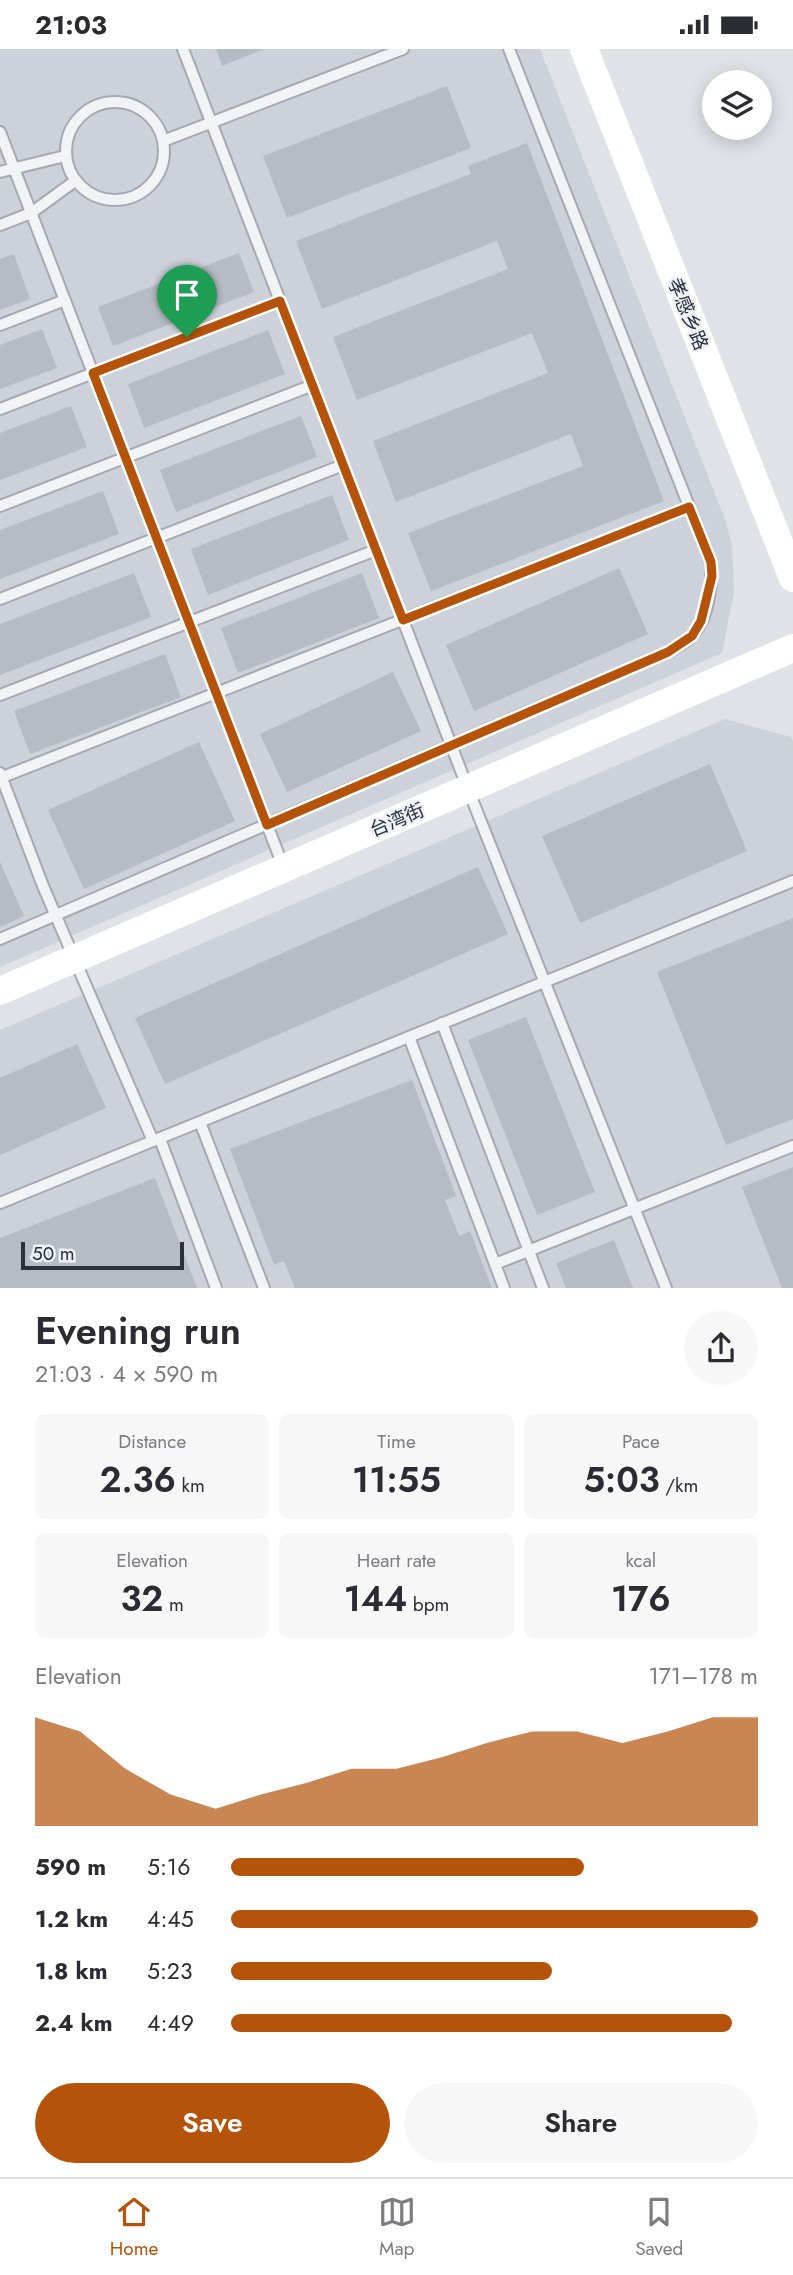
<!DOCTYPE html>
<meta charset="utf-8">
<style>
:root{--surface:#fff;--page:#f7f7f7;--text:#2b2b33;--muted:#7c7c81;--line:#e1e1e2;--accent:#b45309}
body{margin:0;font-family:Jost,"Noto Sans SC",sans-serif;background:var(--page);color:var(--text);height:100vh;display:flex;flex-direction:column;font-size:26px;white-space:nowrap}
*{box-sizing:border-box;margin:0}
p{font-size:23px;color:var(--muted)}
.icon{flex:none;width:38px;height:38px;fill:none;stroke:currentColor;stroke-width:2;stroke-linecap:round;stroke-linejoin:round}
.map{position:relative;height:1239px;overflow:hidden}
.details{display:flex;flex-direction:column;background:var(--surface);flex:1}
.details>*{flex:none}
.controls{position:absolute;left:702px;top:21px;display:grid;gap:14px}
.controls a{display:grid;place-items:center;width:70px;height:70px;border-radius:50%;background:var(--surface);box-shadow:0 4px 18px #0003;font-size:35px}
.scale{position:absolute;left:21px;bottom:18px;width:163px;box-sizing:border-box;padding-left:7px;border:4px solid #29313d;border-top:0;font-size:19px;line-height:24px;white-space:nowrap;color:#29313d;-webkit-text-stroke:5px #eef1f5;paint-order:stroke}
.pin{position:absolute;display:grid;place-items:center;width:60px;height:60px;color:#fff;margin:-72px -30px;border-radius:50% 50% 50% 0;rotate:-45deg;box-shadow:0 0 7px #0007}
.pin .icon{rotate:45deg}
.round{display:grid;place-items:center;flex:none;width:74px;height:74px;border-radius:37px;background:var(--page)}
.head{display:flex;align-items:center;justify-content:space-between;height:119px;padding:0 35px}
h1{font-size:38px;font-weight:600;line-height:52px}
.stats{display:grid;grid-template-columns:repeat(3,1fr);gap:10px;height:119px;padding:7px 35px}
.stats div{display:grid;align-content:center;border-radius:10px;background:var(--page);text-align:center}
.stats b{font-size:35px;font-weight:600}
.stats small{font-size:19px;font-weight:400}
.stats p{font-size:19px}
.chart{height:196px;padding:14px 35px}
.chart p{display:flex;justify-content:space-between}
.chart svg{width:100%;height:126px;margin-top:7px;fill:var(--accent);opacity:.7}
.cta{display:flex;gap:14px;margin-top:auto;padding:14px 35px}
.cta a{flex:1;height:80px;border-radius:42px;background:var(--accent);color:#fff;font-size:28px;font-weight:600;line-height:80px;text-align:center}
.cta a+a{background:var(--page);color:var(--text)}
ul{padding:0 35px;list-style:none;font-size:23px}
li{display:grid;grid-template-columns:112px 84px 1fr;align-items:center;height:52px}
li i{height:18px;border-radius:9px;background:var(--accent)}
.status{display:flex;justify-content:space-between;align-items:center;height:49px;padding:0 35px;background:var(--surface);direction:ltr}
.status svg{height:19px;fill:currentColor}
.tab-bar{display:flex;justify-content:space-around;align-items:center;height:98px;border-top:2px solid var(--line);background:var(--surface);font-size:19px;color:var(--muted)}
.tab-bar a{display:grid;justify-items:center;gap:4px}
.tab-bar .current{color:var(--accent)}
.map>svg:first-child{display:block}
</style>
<div class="status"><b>21:03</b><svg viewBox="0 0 49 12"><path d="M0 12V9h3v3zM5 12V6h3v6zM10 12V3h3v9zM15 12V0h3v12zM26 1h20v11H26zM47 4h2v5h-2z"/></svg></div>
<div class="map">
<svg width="793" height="1239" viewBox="0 0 793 1239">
<rect width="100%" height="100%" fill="#dfe2e7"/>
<!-- built -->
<path fill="#cdd1d9" d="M 0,0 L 540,0 L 726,473 L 732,496 L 734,543 L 722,604 L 0,918 Z
M 725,670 L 791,688 L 793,692 L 793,1239 L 0,1239 L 0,981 Z"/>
<!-- building -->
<path fill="#b6bcc3" d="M 216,0 L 264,0 L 222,17 Z
M 447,37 L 471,99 L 287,169 L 263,107 Z
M 527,94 L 664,452 L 431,542 L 408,484 L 583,417 L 571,385 L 396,453 L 373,392 L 548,324 L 532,284 L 357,351 L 333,288 L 508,220 L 497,192 L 322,260 L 296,192 L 471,125 L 468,117 Z
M 239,204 L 254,243 L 113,297 L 98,258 Z
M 14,205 L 30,250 L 0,261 L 0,210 Z
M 42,280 L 57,319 L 0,340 L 0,296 Z
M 268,281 L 285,325 L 144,379 L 128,335 Z
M 71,357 L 87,398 L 0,431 L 0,384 Z
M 301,367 L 317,408 L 176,463 L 160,421 Z
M 103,442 L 119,485 L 0,530 L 0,481 Z
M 332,446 L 349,491 L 208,546 L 191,500 Z
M 619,519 L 648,585 L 474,662 L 446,596 Z
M 134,524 L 151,568 L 0,626 L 0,575 Z
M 362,524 L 379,569 L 238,624 L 221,579 Z
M 165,605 L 181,648 L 30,705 L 14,662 Z
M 393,623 L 421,682 L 287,743 L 260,685 Z
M 199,693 L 235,772 L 84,840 L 48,761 Z
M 710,715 L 747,802 L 580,874 L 542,787 Z
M 0,813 L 24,867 L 0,878 Z
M 478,818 L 508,885 L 165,1035 L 135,969 Z
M 793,869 L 793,1070 L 726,1096 L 657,923 Z
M 526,968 L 595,1143 L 537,1166 L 468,991 Z
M 77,995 L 106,1059 L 0,1106 L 0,1029 Z
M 412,1031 L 456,1147 L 445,1151 L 459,1187 L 470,1182 L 492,1239 L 295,1239 L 284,1212 L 274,1216 L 230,1100 Z
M 793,1118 L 793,1239 L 782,1239 L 742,1138 Z
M 155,1129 L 197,1239 L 0,1239 L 0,1189 Z
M 614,1191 L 633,1239 L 566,1239 L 556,1214 Z"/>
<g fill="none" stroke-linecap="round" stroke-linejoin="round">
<defs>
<path id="service" d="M 183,0 L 468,740 L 666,1239
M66 102a49 49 0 1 1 98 0a49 49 0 1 1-98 0Z
M 0,83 L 283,817
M 163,92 L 403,0
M 0,123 L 65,107
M 0,176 L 31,164 L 75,132
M 0,276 L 65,251
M 0,360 L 280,252
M 0,457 L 313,336
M 0,550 L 343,416
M 0,646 L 376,501
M 0,724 L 43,837 L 153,1092
M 0,729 L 689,458
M 0,890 L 668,603 C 675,598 685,594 691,588 C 709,570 712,536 711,513 L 509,0
M 442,974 L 543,1239
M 409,988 L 504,1239
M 200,1073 L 264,1239
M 160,1090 L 216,1239
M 0,1154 L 793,832
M 495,1215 L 793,1097"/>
</defs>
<!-- service casing -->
<use href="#service" stroke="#a5a9b1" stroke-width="14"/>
<!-- service -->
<use href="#service" stroke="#f1f3f6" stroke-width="10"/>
<!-- secondary -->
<path stroke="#fff" stroke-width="28" d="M 584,0 L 793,529
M 0,942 L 793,599"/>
</g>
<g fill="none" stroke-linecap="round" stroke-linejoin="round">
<defs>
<path id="route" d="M 280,252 L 403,571 L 689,458 L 711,513 L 712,527 L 701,572 L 692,587 L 668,603 L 267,776 L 93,324 Z"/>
</defs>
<!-- route casing -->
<use href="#route" stroke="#fff" stroke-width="14"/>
<!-- route -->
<use href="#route" stroke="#b45309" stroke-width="9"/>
</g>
<g text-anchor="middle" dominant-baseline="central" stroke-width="5" stroke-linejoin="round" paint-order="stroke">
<!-- street labels -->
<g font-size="19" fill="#29313d" stroke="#eef1f5">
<text transform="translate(688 265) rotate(68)">孝感乡路</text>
<text transform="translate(397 771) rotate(-23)">台湾街</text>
</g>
</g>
</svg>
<div class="controls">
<a><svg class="icon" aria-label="layers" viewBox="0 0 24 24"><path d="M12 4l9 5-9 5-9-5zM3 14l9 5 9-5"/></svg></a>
</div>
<div class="scale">50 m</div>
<div class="pin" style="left:187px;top:288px;background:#1e9e55"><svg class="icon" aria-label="arrive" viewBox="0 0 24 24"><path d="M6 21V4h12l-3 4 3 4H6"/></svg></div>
</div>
<section class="details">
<div class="head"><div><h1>Evening run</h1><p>21:03 · 4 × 590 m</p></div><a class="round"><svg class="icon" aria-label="share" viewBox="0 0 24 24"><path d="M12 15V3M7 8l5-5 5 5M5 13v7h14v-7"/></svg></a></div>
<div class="stats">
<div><p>Distance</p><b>2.36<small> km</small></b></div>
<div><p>Time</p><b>11:55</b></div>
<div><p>Pace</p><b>5:03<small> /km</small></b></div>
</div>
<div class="stats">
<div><p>Elevation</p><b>32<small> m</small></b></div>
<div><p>Heart rate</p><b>144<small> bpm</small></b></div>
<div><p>kcal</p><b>176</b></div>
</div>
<div class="chart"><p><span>Elevation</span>171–178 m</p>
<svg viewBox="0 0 160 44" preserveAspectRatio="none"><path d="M0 44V6L10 11L20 24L30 33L40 38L50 33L60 29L70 24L80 24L90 20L100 15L110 11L120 11L130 15L140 11L150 6L160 6V44z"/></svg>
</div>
<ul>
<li><b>590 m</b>5:16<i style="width:67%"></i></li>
<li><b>1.2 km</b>4:45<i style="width:100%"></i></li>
<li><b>1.8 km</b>5:23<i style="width:61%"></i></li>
<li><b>2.4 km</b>4:49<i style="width:95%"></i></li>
</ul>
<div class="cta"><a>Save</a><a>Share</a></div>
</section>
<nav class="tab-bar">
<a class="current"><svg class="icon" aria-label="home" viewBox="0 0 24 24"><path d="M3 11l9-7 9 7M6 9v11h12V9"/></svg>Home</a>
<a><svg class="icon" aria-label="map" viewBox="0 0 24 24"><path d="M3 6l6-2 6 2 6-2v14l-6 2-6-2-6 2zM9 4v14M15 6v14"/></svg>Map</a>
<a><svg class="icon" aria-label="saved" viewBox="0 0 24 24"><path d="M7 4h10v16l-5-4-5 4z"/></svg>Saved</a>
</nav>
